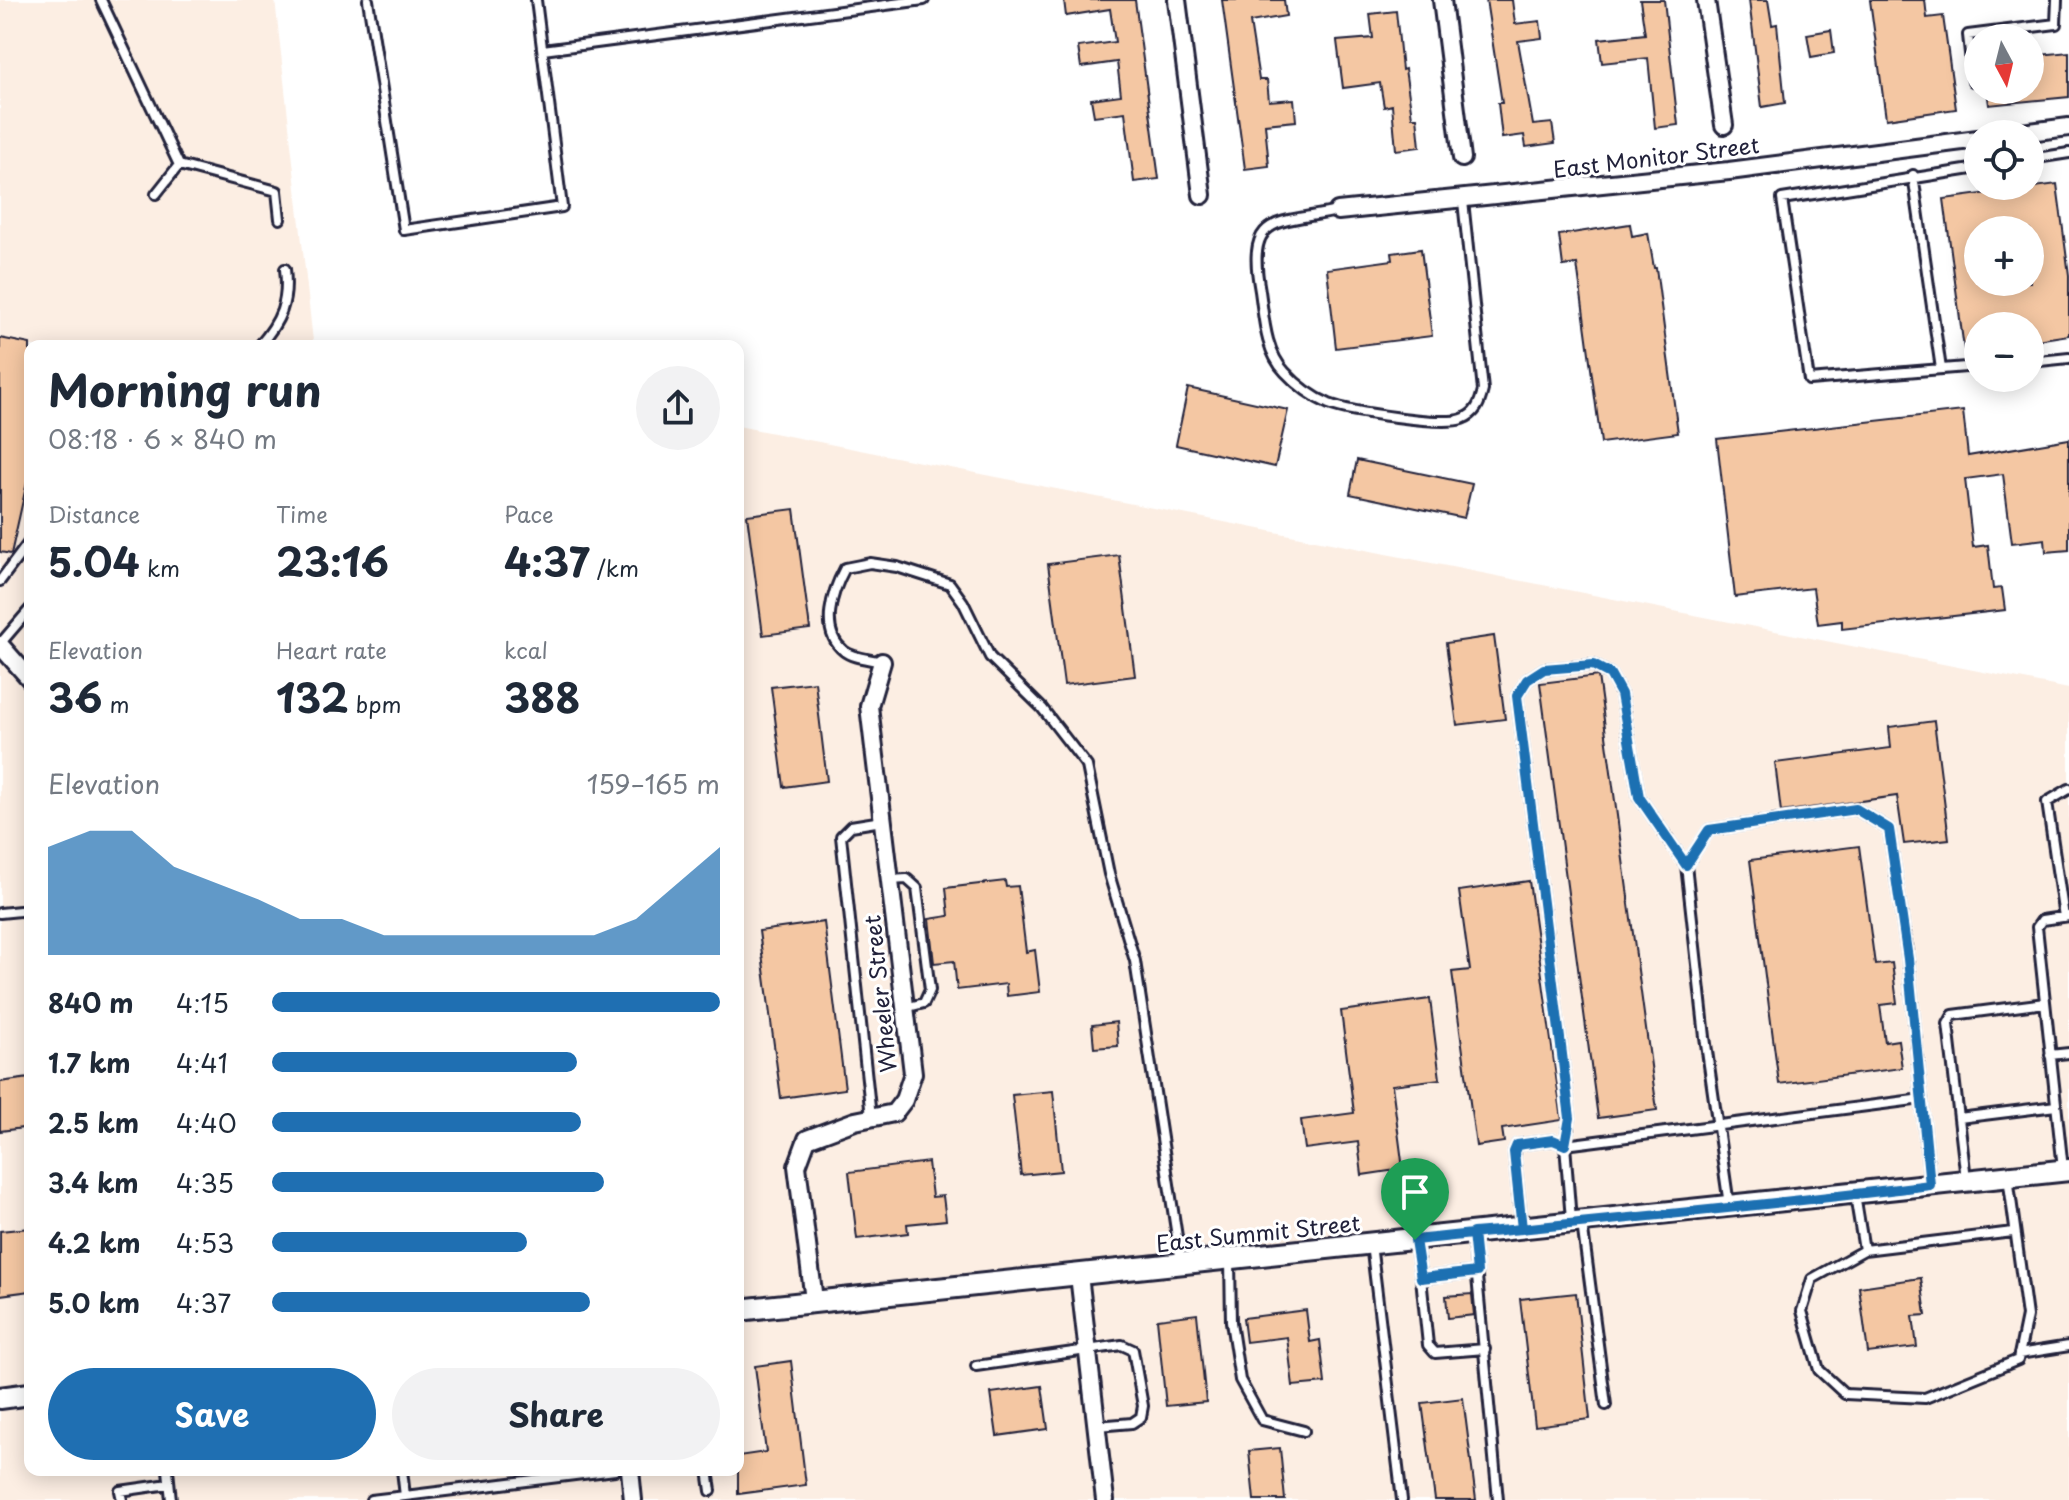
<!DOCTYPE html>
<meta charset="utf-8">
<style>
:root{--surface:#fff;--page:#f2f2f3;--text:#1f2937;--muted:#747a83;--accent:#1f6fb2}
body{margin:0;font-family:"Playpen Sans",sans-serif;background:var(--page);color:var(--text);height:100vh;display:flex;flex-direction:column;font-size:30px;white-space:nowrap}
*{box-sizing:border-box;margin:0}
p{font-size:26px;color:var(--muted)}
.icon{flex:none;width:44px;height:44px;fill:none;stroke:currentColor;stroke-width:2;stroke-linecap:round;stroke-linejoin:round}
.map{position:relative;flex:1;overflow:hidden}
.details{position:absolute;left:24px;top:340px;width:720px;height:1136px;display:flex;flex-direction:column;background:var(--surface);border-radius:16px;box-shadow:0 4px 20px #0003}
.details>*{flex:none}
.needle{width:52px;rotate:173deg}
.buttons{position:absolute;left:1964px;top:24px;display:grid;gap:16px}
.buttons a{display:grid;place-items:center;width:80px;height:80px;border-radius:50%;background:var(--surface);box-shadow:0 4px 20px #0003;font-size:40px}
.pin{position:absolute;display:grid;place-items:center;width:68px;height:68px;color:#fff;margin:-82px -34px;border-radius:50% 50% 50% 0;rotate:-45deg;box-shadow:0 0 8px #0007}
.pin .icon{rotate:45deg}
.round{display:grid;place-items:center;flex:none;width:84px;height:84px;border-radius:42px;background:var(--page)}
.head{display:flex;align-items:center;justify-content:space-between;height:136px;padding:0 24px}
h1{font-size:44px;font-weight:700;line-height:60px}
.figures{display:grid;grid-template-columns:repeat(3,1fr);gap:12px;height:136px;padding:8px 24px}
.figures div{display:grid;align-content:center}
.figures b{font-size:40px;font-weight:700}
.figures small{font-size:22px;font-weight:400}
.figures p{font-size:22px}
.chart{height:224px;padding:16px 24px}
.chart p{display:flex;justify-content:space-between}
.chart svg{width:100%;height:144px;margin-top:8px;fill:var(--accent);opacity:.7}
.cta{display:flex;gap:16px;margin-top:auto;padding:16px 24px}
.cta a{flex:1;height:92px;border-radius:48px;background:var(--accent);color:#fff;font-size:32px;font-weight:700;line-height:92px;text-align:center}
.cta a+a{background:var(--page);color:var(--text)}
ul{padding:0 24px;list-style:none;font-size:26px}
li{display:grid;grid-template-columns:128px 96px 1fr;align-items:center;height:60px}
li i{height:20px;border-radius:10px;background:var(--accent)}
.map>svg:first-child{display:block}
</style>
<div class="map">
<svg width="2069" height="1500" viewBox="0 0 2069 1500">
<rect width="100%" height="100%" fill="#fff"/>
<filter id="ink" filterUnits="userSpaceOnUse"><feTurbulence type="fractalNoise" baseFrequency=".0125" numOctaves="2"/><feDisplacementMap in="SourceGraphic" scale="16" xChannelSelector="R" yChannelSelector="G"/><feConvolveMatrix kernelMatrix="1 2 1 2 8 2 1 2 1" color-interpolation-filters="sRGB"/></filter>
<g filter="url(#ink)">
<!-- built -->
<path fill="#fceee3" d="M 0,0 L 275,0 L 313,341 L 334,346 L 30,346 L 30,1470 L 738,1470 L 738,426 L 2069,689 L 2069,1500 L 0,1500 Z"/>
<!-- building -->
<path fill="#f4c7a3" stroke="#22223b" stroke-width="2" fill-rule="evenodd" d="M 1064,0 L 1135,0 L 1159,179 L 1134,182 L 1125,112 L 1094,116 L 1091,99 L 1121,95 L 1117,62 L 1081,67 L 1078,47 L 1115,42 L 1110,9 L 1066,16 Z
M 1222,0 L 1284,0 L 1286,16 L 1250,22 L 1259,80 L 1267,80 L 1269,101 L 1294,99 L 1296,121 L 1265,124 L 1269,166 L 1245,169 Z
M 1486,0 L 1512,0 L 1515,24 L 1540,21 L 1542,38 L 1518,41 L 1533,125 L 1552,123 L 1555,143 L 1526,147 L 1524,135 L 1502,138 L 1498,103 L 1502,103 Z
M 1640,0 L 1664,0 L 1678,125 L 1655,128 L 1648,58 L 1602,63 L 1599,39 L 1645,34 Z
M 1749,0 L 1768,0 L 1772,25 L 1777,24 L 1785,103 L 1762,107 Z
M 1870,0 L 1925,0 L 1927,18 L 1943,16 L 1956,109 L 1886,119 Z
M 1396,11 L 1402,70 L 1405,69 L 1412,117 L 1417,117 L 1420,147 L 1396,150 L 1392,105 L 1384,107 L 1380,83 L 1343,88 L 1337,41 L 1373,38 L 1370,14 Z
M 1831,30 L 1834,53 L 1811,57 L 1807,34 Z
M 2069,52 L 2069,97 L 1989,105 L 1987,90 L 2030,90 L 2030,56 Z
M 2057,184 L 2069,275 L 2069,335 L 2030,341 L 2030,326 L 1978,326 L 1978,348 L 1964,349 L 1944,199 ZM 1978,230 L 2030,230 L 2030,282 L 1978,282 Z
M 1630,224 L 1632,236 L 1648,233 L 1654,268 L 1656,268 L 1678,433 L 1601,443 L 1577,264 L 1563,266 L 1559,235 Z
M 1421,249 L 1432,336 L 1336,348 L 1327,269 L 1393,260 L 1392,253 Z
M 0,338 L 30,344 L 30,469 L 11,554 L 0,552 Z
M 1188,388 L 1288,410 L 1275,467 L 1176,445 Z
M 1963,411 L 1968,456 L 2069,439 L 2069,550 L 2046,552 L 2045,539 L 2012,543 L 2003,474 L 1965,479 L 1973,547 L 1988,545 L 1993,589 L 2002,588 L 2005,610 L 1842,629 L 1842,621 L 1818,624 L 1813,588 L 1735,597 L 1717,439 Z
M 1357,460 L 1472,484 L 1464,518 L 1350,494 Z
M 794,509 L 810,629 L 763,635 L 747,515 Z
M 1119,555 L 1135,676 L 1064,685 L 1048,564 Z
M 1494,636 L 1505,719 L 1457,725 L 1446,643 Z
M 1598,676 L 1657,1110 L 1598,1118 L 1540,683 Z
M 815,682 L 827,781 L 784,787 L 771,687 Z
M 1934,721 L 1949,839 L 1904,844 L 1897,796 L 1781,812 L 1775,763 L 1891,748 L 1889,727 Z
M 1859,846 L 1875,965 L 1892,963 L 1897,1003 L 1880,1005 L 1885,1042 L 1898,1040 L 1902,1068 L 1779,1084 L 1750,860 Z
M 1005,881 L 1006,887 L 1018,886 L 1026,952 L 1035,950 L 1040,992 L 1007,996 L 1006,984 L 957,990 L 954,961 L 934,963 L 929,919 L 949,916 L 946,888 Z
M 1529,881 L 1562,1120 L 1502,1129 L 1504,1142 L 1476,1146 L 1452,972 L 1470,970 L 1459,891 Z
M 824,922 L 845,1089 L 781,1098 L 759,931 Z
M 1430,999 L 1440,1079 L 1392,1085 L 1403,1169 L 1362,1175 L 1358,1142 L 1305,1149 L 1301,1120 L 1354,1113 L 1341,1011 Z
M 1116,1022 L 1118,1046 L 1094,1048 L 1092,1025 Z
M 30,1078 L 30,1127 L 0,1131 L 0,1082 Z
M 1053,1091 L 1061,1171 L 1021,1175 L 1012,1095 Z
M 928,1162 L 932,1197 L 943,1196 L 946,1220 L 907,1224 L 908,1233 L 857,1239 L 849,1172 Z
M 30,1228 L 30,1291 L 0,1295 L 0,1231 Z
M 1921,1278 L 1926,1315 L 1913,1316 L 1917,1347 L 1868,1353 L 1859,1287 Z
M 1576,1293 L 1590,1419 L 1535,1426 L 1520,1299 Z
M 1472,1294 L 1474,1315 L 1448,1318 L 1446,1296 Z
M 1306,1310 L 1310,1342 L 1320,1340 L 1325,1383 L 1293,1386 L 1287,1337 L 1246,1342 L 1243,1318 Z
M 1197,1314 L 1206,1402 L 1166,1406 L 1157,1319 Z
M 791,1361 L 806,1485 L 738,1494 L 738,1456 L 766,1452 L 755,1366 Z
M 1042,1386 L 1048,1429 L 997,1436 L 991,1393 Z
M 1463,1398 L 1476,1500 L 1435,1500 L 1422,1403 Z
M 1280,1448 L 1285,1500 L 1254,1500 L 1249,1451 Z"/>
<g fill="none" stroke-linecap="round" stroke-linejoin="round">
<defs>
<path id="service" d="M 101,0 L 179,165 L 277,191 L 280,219
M 368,0 L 404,230 L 562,207 L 536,0
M 543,50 L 924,0
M 1973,81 L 1968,35 L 2056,24 L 2057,0
M 2030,159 L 2069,153
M 1978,168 L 1782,199 L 1809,380 L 1978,366
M 1913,175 L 1941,369
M 156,194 L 179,165
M 1338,211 C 1275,224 1246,214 1260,291 C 1264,318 1265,351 1285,372 C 1297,385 1313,397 1329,404 C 1350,412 1443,426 1462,419 C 1476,414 1480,403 1483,390 L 1463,201
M 259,346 C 281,321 289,302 285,269
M 2030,362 L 2069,358
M 0,581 L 30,541
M 0,644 L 30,609
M 881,662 C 871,659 852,658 844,651 C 819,631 832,592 845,568 L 870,563 L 897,567 L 950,584 L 963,602 L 990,657 L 1042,708 L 1087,766 L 1109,874 L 1135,961 L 1181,1263
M 890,880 L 907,879 L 917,888 L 930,990 L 924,1003 L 905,1008
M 0,913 L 30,910
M 2064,917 L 2047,802 L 2069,789
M 2050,1055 L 2069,1053
M 871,1117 L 841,836 L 851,826 L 882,821
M 1959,1118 L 2056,1106
M 2063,1169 L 2037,927 L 2042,920 L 2069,916
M 1966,1179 L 1948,1024 L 1953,1015 L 2045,1003
M 1855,1195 L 1864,1250 L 1812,1279 L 1802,1311 L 1819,1370 L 1845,1394 L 1925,1398 L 2018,1360 L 2027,1316 L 2008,1177
M 1729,1205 L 1705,1037 L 1686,865 L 1709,830 L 1856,809 L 1889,829 L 1908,959 L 1930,1185
M 1571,1220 L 1565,1145 L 1922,1099
M 1582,1223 L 1606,1405
M 1522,1228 L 1514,1152 L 1517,1145 L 1553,1140 L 1565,1145 L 1570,1118 L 1517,696 L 1527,680 L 1544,669 L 1593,665 L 1610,674 L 1621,694 L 1639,797 L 1686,865
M 1473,1234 L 1498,1500
M 1415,1240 L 1421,1278
M 1371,1244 L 1402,1500
M 1864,1250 L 2013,1232
M 1230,1260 L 1231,1322 L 1240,1380 L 1262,1420 L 1304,1431
M 1477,1272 L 1421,1278 L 1428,1345 L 1435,1353 L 1485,1349
M 2019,1354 L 2069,1346
M 976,1366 L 1122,1345 L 1133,1350 L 1143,1406 L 1141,1417 L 1132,1423 L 1097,1426
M 168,1470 L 171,1500
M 708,1470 L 711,1491
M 405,1496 L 615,1470
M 122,1500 L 120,1491 L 169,1484
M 371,1500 L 405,1496 L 402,1470"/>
<path id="minor" d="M 1177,0 L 1202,195
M 1442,0 L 1462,158
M 1706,0 L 1724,125
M 2013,134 L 2069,127
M 1338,211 L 1729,171 L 1978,139
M 0,645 L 30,679
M 1079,1275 L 1105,1500
M 814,1300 L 797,1166 L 807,1139 L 855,1121 L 894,1113 L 904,1100 L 913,1073 L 869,706 L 882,662
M 630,1470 L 633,1500"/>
<path id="tertiary" d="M 738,1310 L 2069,1170
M 0,1398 L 30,1394"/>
</defs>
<!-- service casing -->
<use href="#service" stroke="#22223b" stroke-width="14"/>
<!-- minor casing -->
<use href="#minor" stroke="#22223b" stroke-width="22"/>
<!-- tertiary casing -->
<use href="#tertiary" stroke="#22223b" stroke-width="26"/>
<!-- service -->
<use href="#service" stroke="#fff" stroke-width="8"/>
<!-- minor -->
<use href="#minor" stroke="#fff" stroke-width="16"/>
<!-- tertiary -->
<use href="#tertiary" stroke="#fff" stroke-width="20"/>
</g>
</g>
<g fill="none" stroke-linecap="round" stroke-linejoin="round" filter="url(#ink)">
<defs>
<path id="route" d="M 1415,1240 C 1587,1221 1759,1207 1930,1185 L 1908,959 L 1889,829 L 1856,809 L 1709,830 L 1686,865 L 1639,797 L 1621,694 L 1610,674 L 1593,665 L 1544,669 L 1527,680 L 1517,696 L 1570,1118 L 1565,1145 L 1553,1140 L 1517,1145 L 1514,1152 L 1522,1229 L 1473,1233 L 1477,1272 L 1421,1278 L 1415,1240"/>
</defs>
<!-- route casing -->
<use href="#route" stroke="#fff" stroke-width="16"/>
<!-- route -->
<use href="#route" stroke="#1f6fb2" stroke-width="10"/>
</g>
<g text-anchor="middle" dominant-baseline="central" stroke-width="6" stroke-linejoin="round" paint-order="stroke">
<!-- street labels -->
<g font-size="22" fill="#22223b" stroke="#fff">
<text transform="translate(1656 156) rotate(-7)">East Monitor Street</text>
<text transform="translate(879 994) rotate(-96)">Wheeler Street</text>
<text transform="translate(1258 1232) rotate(-6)">East Summit Street</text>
</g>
</g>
</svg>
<div class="buttons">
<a><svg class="needle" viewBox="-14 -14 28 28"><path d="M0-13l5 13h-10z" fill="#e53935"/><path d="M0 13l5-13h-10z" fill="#747a83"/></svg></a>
<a><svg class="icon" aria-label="locate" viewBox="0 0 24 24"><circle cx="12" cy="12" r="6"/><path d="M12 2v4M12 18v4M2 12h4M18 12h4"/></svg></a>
<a>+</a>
<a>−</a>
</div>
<div class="pin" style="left:1415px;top:1240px;background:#1e9e55"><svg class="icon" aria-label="arrive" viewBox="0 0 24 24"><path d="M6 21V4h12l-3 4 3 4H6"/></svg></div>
<section class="details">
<div class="head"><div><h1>Morning run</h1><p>08:18 · 6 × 840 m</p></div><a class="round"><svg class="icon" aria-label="share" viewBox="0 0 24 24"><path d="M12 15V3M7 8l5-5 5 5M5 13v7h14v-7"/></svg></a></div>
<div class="figures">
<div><p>Distance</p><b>5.04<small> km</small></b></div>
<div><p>Time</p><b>23:16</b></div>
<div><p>Pace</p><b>4:37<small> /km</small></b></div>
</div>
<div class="figures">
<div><p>Elevation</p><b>36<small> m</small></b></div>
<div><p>Heart rate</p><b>132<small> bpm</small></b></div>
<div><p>kcal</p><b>388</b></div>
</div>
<div class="chart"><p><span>Elevation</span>159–165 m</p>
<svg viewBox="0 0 160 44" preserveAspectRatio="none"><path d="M0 44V11L10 6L20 6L30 17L40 22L50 27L60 33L70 33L80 38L90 38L100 38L110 38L120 38L130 38L140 33L150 22L160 11V44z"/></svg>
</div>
<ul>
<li><b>840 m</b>4:15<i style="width:100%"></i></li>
<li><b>1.7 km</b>4:41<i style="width:68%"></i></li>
<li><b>2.5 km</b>4:40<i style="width:69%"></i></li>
<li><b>3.4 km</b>4:35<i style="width:74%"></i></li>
<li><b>4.2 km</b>4:53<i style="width:57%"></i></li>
<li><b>5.0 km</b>4:37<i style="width:71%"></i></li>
</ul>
<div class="cta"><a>Save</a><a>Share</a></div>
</section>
</div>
